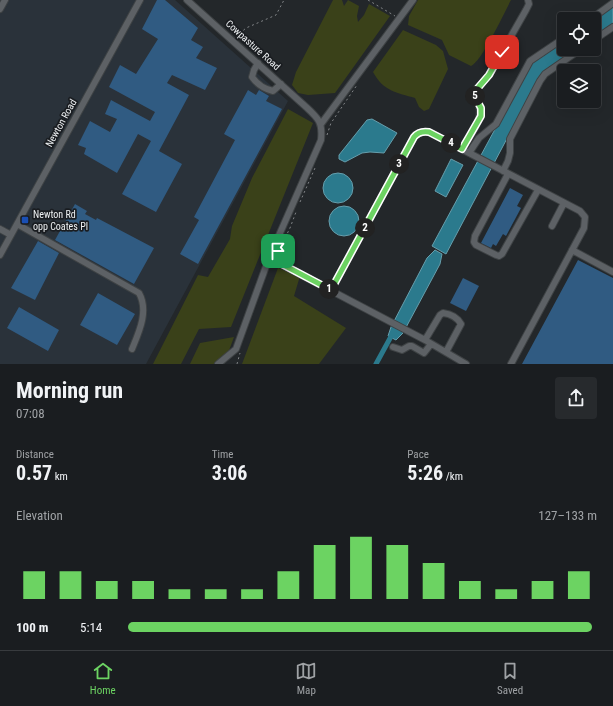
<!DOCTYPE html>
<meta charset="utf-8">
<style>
:root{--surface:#1a1d20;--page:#272a2d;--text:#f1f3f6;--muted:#9fa2a5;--line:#383b3e;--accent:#6cd362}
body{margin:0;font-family:"Roboto Condensed",sans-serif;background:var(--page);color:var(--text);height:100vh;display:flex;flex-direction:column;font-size:15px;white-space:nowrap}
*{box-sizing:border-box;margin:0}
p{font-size:13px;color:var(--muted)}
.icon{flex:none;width:22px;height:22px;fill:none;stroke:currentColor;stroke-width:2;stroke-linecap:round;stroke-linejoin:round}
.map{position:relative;height:364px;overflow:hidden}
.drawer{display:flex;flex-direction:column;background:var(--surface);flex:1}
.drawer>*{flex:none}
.fabs{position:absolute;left:557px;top:12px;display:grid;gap:8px}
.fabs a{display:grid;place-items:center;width:44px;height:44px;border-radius:4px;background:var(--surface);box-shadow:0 4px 16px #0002,0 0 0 1px var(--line);font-size:20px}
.pin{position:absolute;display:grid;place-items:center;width:34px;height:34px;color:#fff;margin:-17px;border-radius:8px;box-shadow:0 2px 6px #0006}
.km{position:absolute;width:20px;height:20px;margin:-10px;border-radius:50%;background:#222;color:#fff;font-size:11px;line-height:20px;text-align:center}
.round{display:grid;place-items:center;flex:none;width:42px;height:42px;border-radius:4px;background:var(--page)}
.headline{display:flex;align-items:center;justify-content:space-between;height:68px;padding:0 16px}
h1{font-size:22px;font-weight:700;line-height:30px}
.stats{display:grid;grid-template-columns:repeat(3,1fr);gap:6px;height:68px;padding:4px 16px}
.stats div{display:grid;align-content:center}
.stats b{font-size:20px;font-weight:700}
.stats small{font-size:11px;font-weight:400}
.stats p{font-size:11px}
.chart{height:112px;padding:8px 16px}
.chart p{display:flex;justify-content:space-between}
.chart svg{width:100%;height:72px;margin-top:4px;stroke:var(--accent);stroke-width:6}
ul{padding:0 16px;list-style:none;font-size:13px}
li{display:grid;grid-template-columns:64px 48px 1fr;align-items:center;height:30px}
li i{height:10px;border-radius:5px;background:var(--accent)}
.menu{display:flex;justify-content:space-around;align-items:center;height:56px;border-top:1px solid var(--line);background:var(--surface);font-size:11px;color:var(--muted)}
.menu a{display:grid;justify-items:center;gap:2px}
.menu .on{color:var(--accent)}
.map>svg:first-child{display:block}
</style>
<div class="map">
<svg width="613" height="364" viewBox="0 0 613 364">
<rect width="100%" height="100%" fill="#23272a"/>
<!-- built -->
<path fill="#2a323a" d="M 0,0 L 175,0 L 288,101 L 146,364 L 0,364 Z"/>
<!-- green -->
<path fill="#3a4119" d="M 333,0 L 342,0 L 344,6 L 348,0 L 359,6 L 357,16 L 358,22 L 364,15 L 369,4 L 390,16 L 335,93 L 308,95 L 298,93 L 292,85 L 296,72 Z
M 418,0 L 511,0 C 504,13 482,61 471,66 L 449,55 L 442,40 L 408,25 L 409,16 Z
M 403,30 L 436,45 L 443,51 L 448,69 L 429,109 L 424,111 L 419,107 L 415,98 C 397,93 383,91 373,72 Z
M 288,109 L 313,123 L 231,327 L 199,329 L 181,364 L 153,364 L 198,275 L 208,277 L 230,239 L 232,226 L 252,178 Z
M 278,268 L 300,276 L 294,296 L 346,328 L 319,364 L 242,364 Z
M 234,337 L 224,364 L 190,364 L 200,343 Z"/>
<!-- water -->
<path fill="#2b7a8d" stroke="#669eac" d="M 613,6 L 613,24 L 594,37 L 594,19 Z
M 564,40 L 564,49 L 577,49 L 540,76 L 446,254 L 432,246 L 528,68 L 534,61 Z
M 372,119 L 397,133 L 384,153 L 370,152 L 362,153 L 345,162 L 339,159 L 339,155 L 367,120 Z
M 451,159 L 463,165 L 446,197 L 435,191 Z
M323 188a15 15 0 1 1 30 0a15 15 0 1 1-30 0Z
M329 221a15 15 0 1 1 30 0a15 15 0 1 1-30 0Z
M 435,250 L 442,254 L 440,264 L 403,333 L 396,340 L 388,336 L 391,327 L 427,258 Z"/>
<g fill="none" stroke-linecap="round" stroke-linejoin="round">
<!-- canal -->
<path stroke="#2b7a8d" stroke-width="5" d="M 376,364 L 394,331"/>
</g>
<!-- building -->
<path fill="#305b82" d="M 157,0 L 165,0 L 198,28 L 191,40 L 203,47 L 196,58 L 217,68 L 205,90 L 172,75 L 167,83 L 189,95 L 159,151 L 182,164 L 156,212 L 122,194 L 151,141 L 138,134 L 117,173 L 84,154 L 86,148 L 78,145 L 90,121 L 110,132 L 117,119 L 105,114 L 111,100 L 150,121 L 155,112 L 109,87 L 120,65 L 136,74 L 158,39 L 142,29 Z
M 248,90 L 256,95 L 259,90 L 269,96 L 266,101 L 282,109 L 198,264 L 180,254 L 199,220 L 194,217 L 235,140 L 224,134 Z
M 510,188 L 523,195 L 517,206 L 521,208 L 506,236 L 503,234 L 496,246 L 493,244 L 491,248 L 481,243 Z
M 75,204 L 87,211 L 85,214 L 96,220 L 97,218 L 154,248 L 134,284 L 55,240 Z
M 38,241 L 59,253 L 35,300 L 11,288 Z
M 578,260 L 613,278 L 613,364 L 522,364 Z
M 463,278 L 479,286 L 466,311 L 450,303 Z
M 98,293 L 135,314 L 117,345 L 80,325 Z
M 19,307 L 59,330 L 48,351 L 7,328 Z"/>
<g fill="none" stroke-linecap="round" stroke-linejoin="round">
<defs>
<path id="minor" d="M 187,0 L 305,106 C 318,118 323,122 321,140 L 269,258 L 236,349 L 218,364
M 0,9 L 5,0
M 591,19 L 613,3
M 594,40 L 613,27
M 258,63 L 254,70 L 252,77 C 257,84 264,89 273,91 L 281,84
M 321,124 L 413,0
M 462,149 C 472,132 488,116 475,97 L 477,89 L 489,75 L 526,10 L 529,4 L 528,0
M 469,153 L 479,138 L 496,124 L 530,61 L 564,38
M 503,171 L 508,161 L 510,153 L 510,139 L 540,81 L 545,74 L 581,49
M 508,174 L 475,236 L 474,242 L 476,245 L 496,255 L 499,256 L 502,254 L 538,190
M 17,224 L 139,293 C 149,311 139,332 132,349
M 552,226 L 564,203
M 0,229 L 11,235
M 572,250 L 613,272
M 0,255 L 140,0
M 269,258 L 425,340 L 466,364
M 331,290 L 414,137 C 418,132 423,131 429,132 L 580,211 L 585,217 L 584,228 L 511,364
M 425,340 L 440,315 L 443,313 C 451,314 457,317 461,324 L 446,352
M 393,347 L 402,350 L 409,346 L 412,346 L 424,353 L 431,344"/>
</defs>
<!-- minor casing -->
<use href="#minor" stroke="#3e4244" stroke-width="8"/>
<!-- path -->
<path stroke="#828588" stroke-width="1" stroke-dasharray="2 3" stroke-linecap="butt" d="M 368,0 L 395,16
M 236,37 L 246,28 L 276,15 L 284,0
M 327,135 L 331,123 L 357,85
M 300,202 L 315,168
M 283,242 L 290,228 L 296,212
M 237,364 L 240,353"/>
<!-- minor -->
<use href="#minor" stroke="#5d6165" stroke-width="6"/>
</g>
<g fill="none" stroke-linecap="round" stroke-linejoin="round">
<defs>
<path id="route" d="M 278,251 L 274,260 L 331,290 L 414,137 C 418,132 423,131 429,132 L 462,149 L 481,116 L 481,108 L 475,97 L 477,89 L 489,75 L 502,52"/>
</defs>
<!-- route casing -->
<use href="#route" stroke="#fff" stroke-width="8"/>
<!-- route -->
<use href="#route" stroke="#6cd362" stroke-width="5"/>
</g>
<!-- markers -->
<rect fill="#1a4fb4" stroke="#1a1d21" stroke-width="1.5" x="21" y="216" width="8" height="8" rx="2"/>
<g text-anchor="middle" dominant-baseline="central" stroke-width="3.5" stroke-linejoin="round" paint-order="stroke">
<!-- street labels -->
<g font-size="10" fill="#eef1f3" stroke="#1a1d21">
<text transform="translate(253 45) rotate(42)">Cowpasture Road</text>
<text transform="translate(61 123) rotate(-61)">Newton Road</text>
</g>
<!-- poi labels -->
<g font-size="10" fill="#eef1f3" stroke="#1a1d21" text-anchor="start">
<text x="33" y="214">Newton Rd<tspan x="33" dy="12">opp Coates Pl</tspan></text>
</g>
</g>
</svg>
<div class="fabs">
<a><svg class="icon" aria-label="locate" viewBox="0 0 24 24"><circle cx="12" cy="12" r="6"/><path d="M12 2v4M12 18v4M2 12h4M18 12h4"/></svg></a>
<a><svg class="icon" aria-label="layers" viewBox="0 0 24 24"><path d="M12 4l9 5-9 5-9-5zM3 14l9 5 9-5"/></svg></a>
</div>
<div class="pin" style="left:278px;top:251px;background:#1e9e55"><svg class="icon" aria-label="arrive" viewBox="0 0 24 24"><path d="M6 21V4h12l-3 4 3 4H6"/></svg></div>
<div class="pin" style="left:502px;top:52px;background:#d93025"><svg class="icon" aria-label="check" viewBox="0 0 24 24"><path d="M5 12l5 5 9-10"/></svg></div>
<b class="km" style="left:329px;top:289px">1</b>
<b class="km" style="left:365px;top:228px">2</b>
<b class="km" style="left:399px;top:164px">3</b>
<b class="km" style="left:451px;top:143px">4</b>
<b class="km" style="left:475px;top:96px">5</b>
</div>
<section class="drawer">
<div class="headline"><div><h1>Morning run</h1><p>07:08</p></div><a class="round"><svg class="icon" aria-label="share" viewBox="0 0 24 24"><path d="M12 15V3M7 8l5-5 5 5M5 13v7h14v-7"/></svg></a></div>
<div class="stats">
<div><p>Distance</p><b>0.57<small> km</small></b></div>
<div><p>Time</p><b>3:06</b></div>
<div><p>Pace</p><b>5:26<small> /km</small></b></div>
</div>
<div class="chart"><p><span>Elevation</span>127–133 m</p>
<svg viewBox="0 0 160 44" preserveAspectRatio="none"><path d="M5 44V27M15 44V27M25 44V33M35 44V33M45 44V38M55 44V38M65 44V38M75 44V27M85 44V11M95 44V6M105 44V11M115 44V22M125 44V33M135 44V38M145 44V33M155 44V27"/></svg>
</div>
<ul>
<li><b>100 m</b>5:14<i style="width:99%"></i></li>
</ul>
</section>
<nav class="menu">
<a class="on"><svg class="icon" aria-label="home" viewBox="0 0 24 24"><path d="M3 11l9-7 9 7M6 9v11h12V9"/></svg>Home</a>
<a><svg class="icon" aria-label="map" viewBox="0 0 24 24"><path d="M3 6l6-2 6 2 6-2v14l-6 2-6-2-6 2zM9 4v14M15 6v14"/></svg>Map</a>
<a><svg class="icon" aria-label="saved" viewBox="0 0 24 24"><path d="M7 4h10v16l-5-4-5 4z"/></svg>Saved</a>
</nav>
